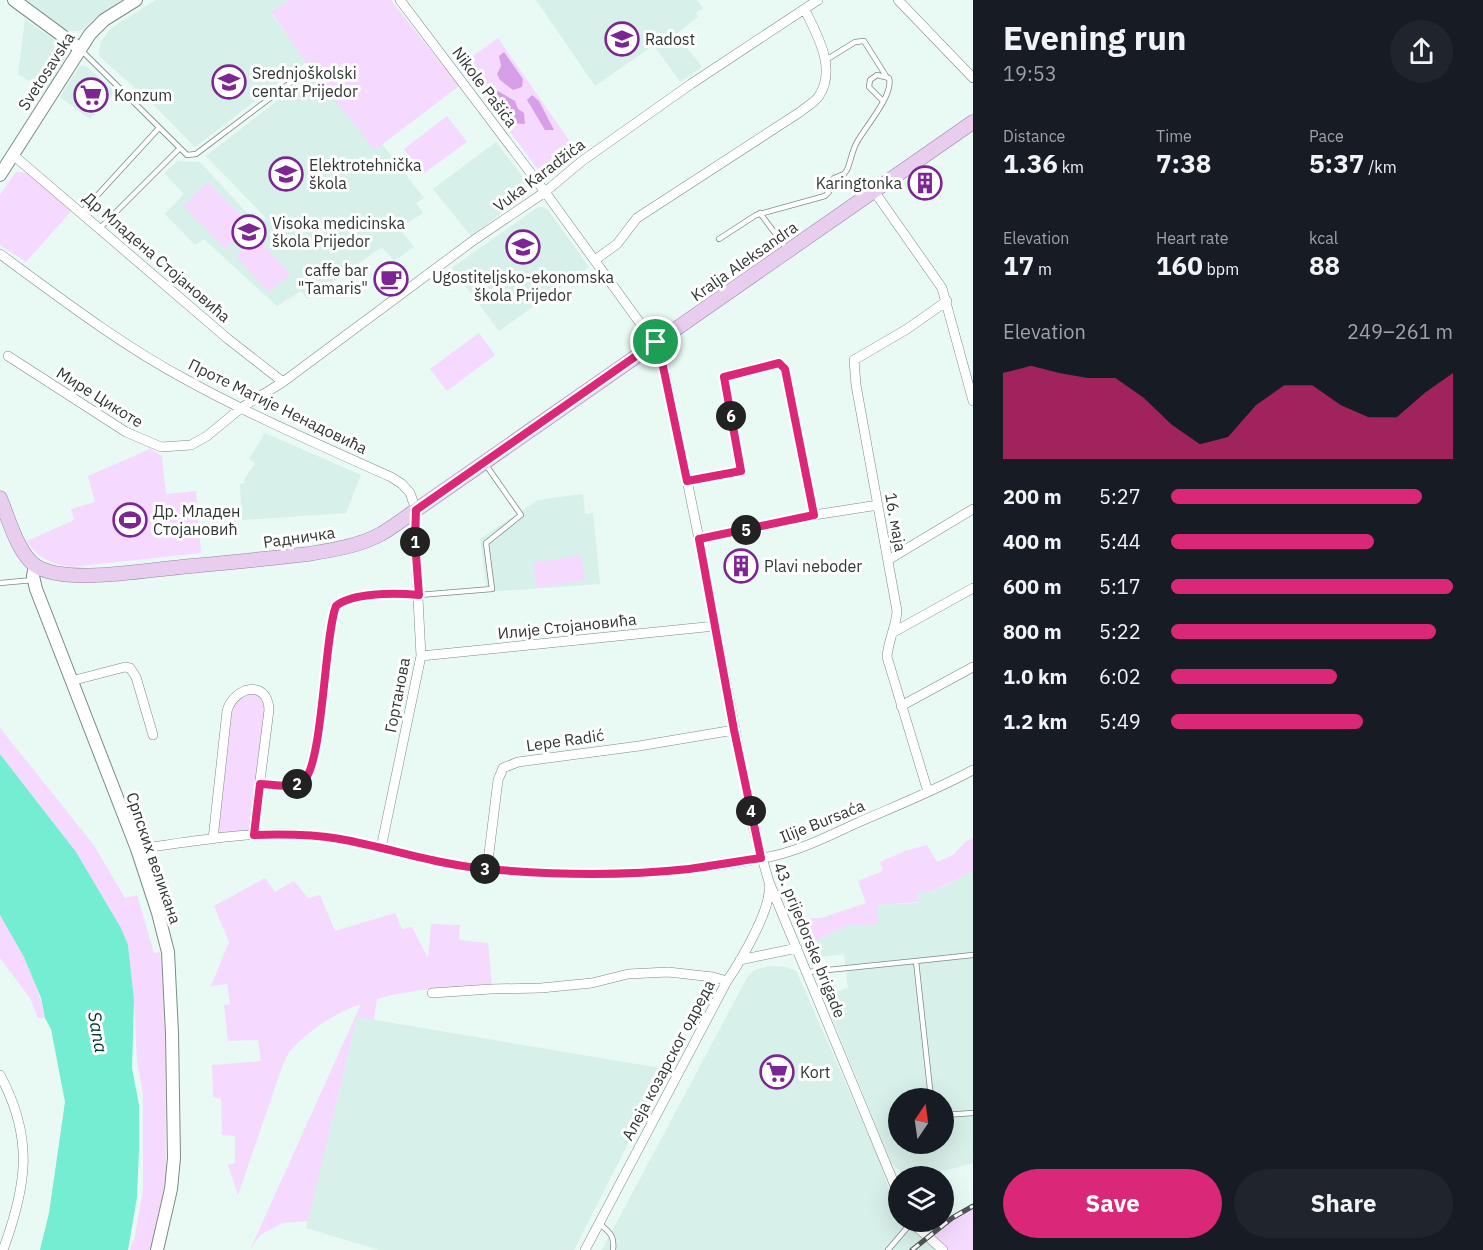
<!DOCTYPE html>
<meta charset="utf-8">
<style>
:root{--surface:#171b24;--page:#20242c;--text:#f1f3f6;--muted:#9ea1a6;--accent:#db2777}
body{margin:0;font-family:"IBM Plex Sans",sans-serif;background:var(--page);color:var(--text);height:100vh;display:flex;flex-direction:column;font-size:22px;white-space:nowrap}
*{box-sizing:border-box;margin:0}
p{font-size:20px;color:var(--muted)}
.icon{flex:none;width:33px;height:33px;fill:none;stroke:currentColor;stroke-width:2;stroke-linecap:round;stroke-linejoin:round}
.map{position:relative;flex:1;overflow:hidden}
.drawer{display:flex;flex-direction:column;background:var(--surface);width:510px}
.drawer>*{flex:none}
.needle{width:39px;rotate:13deg}
.buttons{position:absolute;left:888px;top:1088px;display:grid;gap:12px}
.buttons a{display:grid;place-items:center;width:66px;height:66px;border-radius:50%;background:var(--surface);box-shadow:0 6px 24px #0002;font-size:30px}
.pin{position:absolute;display:grid;place-items:center;width:51px;height:51px;color:#fff;margin:-26px;border:3px solid #fff;border-radius:50%;box-shadow:0 2px 6px #0007}
.km{position:absolute;width:30px;height:30px;margin:-15px;border-radius:50%;background:#222;color:#fff;font-size:16px;line-height:30px;text-align:center}
.round{display:grid;place-items:center;flex:none;width:63px;height:63px;border-radius:32px;background:var(--page)}
.headline{display:flex;align-items:center;justify-content:space-between;height:102px;padding:0 30px}
h1{font-size:33px;font-weight:700;line-height:45px}
.metrics{display:grid;grid-template-columns:repeat(3,1fr);gap:9px;height:102px;padding:6px 30px}
.metrics div{display:grid;align-content:center}
.metrics b{font-size:26px;font-weight:700}
.metrics small{font-size:16px;font-weight:400}
.metrics p{font-size:16px}
.chart{height:168px;padding:12px 30px}
.chart p{display:flex;justify-content:space-between}
.chart svg{width:100%;height:108px;margin-top:6px;fill:var(--accent);opacity:.7}
.button{display:flex;gap:12px;margin-top:auto;padding:12px 30px}
.button a{flex:1;height:69px;border-radius:36px;background:var(--accent);color:#fff;font-size:24px;font-weight:700;line-height:69px;text-align:center}
.button a+a{background:var(--page);color:var(--text)}
ul{padding:0 30px;list-style:none;font-size:20px}
li{display:grid;grid-template-columns:96px 72px 1fr;align-items:center;height:45px}
li i{height:15px;border-radius:8px;background:var(--accent)}
main{display:flex;flex:1;min-height:0}
.map>svg:first-child{display:block}
</style>
<main>
<div class="map">
<svg width="973" height="1250" viewBox="0 0 973 1250">
<rect width="100%" height="100%" fill="#e9f9f4"/>
<!-- built -->
<path fill="#d7f0e9" fill-rule="evenodd" d="M 25,0 L 125,0 L 96,17 L 82,30 L 76,31 L 70,31 L 61,26 Z
M 156,0 L 290,0 L 271,13 L 306,62 L 195,147 L 150,101 L 100,57 L 99,50 L 101,42 L 110,29 Z
M 536,0 L 697,0 L 703,8 L 696,13 L 698,17 L 676,34 L 702,67 L 680,82 L 654,45 L 595,86 Z
M 25,19 L 67,49 L 66,58 L 46,92 L 18,74 Z
M 82,65 L 86,66 L 115,92 L 90,119 L 60,97 L 79,67 Z
M 313,73 L 375,149 L 382,144 L 424,198 L 416,203 L 423,213 L 399,228 L 414,247 L 394,261 L 382,247 L 307,299 L 301,291 L 277,306 L 204,239 L 195,245 L 165,214 L 184,194 L 164,173 L 178,161 L 200,162 L 258,225 L 266,218 L 206,156 Z
M 496,142 L 526,181 L 528,190 L 525,196 L 471,236 L 433,189 Z
M 538,207 L 543,207 L 548,210 L 589,267 L 499,331 L 452,268 Z
M 265,433 L 361,475 L 346,513 L 242,520 L 240,484 L 245,483 L 244,480 L 255,463 L 249,459 Z
M 583,494 L 585,514 L 593,513 L 600,584 L 487,592 L 480,539 L 538,500 Z
M 973,871 L 973,1163 L 925,1176 L 906,1176 L 892,1164 L 823,996 L 848,988 L 844,954 L 812,958 L 807,945 L 846,926 L 877,924 L 876,905 L 919,903 L 918,892 L 932,892 ZM 898,1098 L 944,1098 L 944,1143 L 898,1143 Z
M 769,966 L 786,967 L 796,971 L 799,977 L 881,1164 L 898,1221 L 901,1223 L 915,1221 L 943,1250 L 602,1250 L 748,976 L 755,970 Z
M 357,1017 L 666,1069 L 574,1250 L 379,1250 L 306,1228 Z"/>
<!-- green -->
<path fill="#f6d9fe" d="M 290,0 L 391,0 L 459,86 L 375,150 L 313,73 L 271,12 Z
M 498,38 L 578,153 L 547,175 L 540,172 L 460,65 Z
M 447,116 L 467,142 L 423,174 L 404,149 Z
M 16,172 L 28,173 L 72,210 L 26,262 L 0,245 L 0,195 Z
M 208,182 L 250,224 L 225,249 L 183,206 Z
M 257,237 L 290,274 L 269,293 L 236,256 Z
M 479,333 L 495,355 L 447,391 L 430,369 Z
M 150,449 L 162,456 L 166,494 L 196,491 L 201,553 L 71,567 C 51,563 38,559 27,541 L 74,520 L 71,509 L 95,502 L 88,476 Z
M 581,555 L 585,580 L 537,588 L 533,563 Z
M 256,693 L 266,701 L 249,833 L 218,834 L 232,707 L 241,695 Z
M 0,728 L 93,844 L 125,898 L 137,895 L 154,953 L 160,952 L 165,999 L 166,1174 L 162,1202 L 151,1250 L 130,1250 L 135,1236 L 143,1189 L 143,1094 L 137,1062 L 134,1000 L 128,945 L 121,928 L 76,852 L 0,754 Z
M 973,838 L 973,871 L 931,892 L 918,892 L 919,902 L 877,905 L 878,924 L 846,926 L 807,945 L 795,919 L 821,918 L 866,903 L 858,881 L 883,871 L 880,862 L 905,851 L 927,845 L 937,862 L 953,855 L 966,841 Z
M 265,878 L 275,892 L 294,881 L 308,898 L 320,895 L 335,931 L 395,913 L 402,929 L 412,927 L 428,958 L 431,924 L 460,925 L 459,940 L 488,943 L 492,985 C 453,987 415,988 377,999 L 374,1020 L 357,1017 L 308,1221 L 283,1223 L 260,1235 L 250,1250 L 361,1004 C 338,1012 311,1028 294,1047 C 288,1052 285,1060 282,1067 L 238,1195 L 228,1165 L 235,1163 L 235,1136 L 222,1135 L 221,1099 L 213,1097 L 212,1065 L 261,1061 L 258,1040 L 228,1041 L 224,1005 L 230,1004 L 227,984 L 211,986 L 229,942 L 214,906 Z
M 0,915 C 20,944 38,984 45,1018 L 38,1018 L 30,998 L 0,958 Z
M 973,1209 L 973,1250 L 943,1250 L 929,1238 L 955,1218 Z"/>
<!-- forest -->
<path fill="#d79fe7" d="M 504,52 L 523,79 L 522,87 L 513,90 L 500,80 L 497,74 L 501,66 L 499,56 Z
M 489,90 L 496,90 L 515,101 L 518,109 L 524,113 L 525,124 L 510,123 Z
M 532,95 L 539,101 L 554,130 L 545,130 L 527,100 Z"/>
<!-- water -->
<path fill="#74edd2" d="M 0,754 L 76,852 L 121,928 L 128,945 L 134,1000 L 132,1068 L 139,1105 L 139,1149 L 137,1197 L 128,1250 L 40,1250 L 49,1213 L 65,1102 L 51,1029 L 45,1018 L 41,998 L 24,957 L 0,915 Z"/>
<g fill="none" stroke-linecap="round" stroke-linejoin="round">
<defs>
<path id="lane" d="M 81,50 L 187,155 L 196,154 L 302,74
M 826,60 L 855,42 L 864,41 L 886,76
M 82,212 L 159,128
M 760,213 L 786,248
M 100,228 L 179,149
M 719,239 L 756,215 L 825,196 L 829,192 L 834,178 L 844,174 L 847,170 C 851,160 852,151 857,142 C 865,127 894,95 889,78 L 877,75 L 870,80 L 869,87 L 883,101
M 688,481 L 741,471 L 724,377 L 779,363 L 785,369 L 814,515
M 0,583 L 33,580
M 419,595 L 492,589 L 486,543 L 521,515 L 486,465
M 916,961 L 973,955
M 808,972 L 916,961 L 931,1098
M 944,1115 L 973,1113
M 599,1223 C 609,1232 615,1235 613,1250
M 888,1250 L 911,1223"/>
<path id="street" d="M 400,0 L 545,192 L 661,352 L 699,539 L 754,830 L 769,882 L 898,1193
M 898,0 L 973,78
M 12,154 L 228,339 L 283,382
M 874,191 L 942,288 L 973,401
M 0,254 C 60,298 120,344 185,379 C 252,416 322,446 391,477 L 402,484 L 410,493 L 416,510 L 415,541 L 421,656 L 381,848
M 595,260 L 617,244 L 637,218 L 800,112 C 806,107 815,102 819,96 C 837,68 817,35 805,10
M 8,356 L 126,432 L 161,447 L 191,445 L 207,436 L 241,408 L 283,382 L 474,240 L 545,192 L 582,161 L 691,84 L 818,0
M 699,539 L 814,515 L 878,505
M 888,560 L 973,509
M 892,633 L 973,588
M 421,656 L 715,626
M 71,681 L 125,667 L 130,668 L 136,677 L 153,735
M 901,706 L 973,667
M 260,784 C 272,784 291,789 302,782 C 323,771 324,636 336,606 C 353,592 397,593 419,595
M 928,792 L 887,657 C 888,641 896,627 897,611 L 856,385 L 854,360 L 907,329 L 947,301
M 213,839 L 227,711 C 234,686 268,679 269,710 L 253,835
M 137,849 C 189,842 243,832 295,834 C 361,837 423,863 487,869 C 581,878 680,875 773,856 C 801,850 831,835 857,823 C 896,806 936,790 973,770
M 487,869 L 498,780 L 503,768 L 518,762 L 639,746 L 734,730
M 740,960 L 797,948
M 432,993 L 491,989 L 541,988 L 592,983 L 628,974 L 668,972 L 713,977 L 727,981
M 0,1075 C 34,1138 27,1185 3,1250
M 910,1221 L 943,1250
M 585,1250 L 727,981 C 740,962 771,910 769,887"/>
<path id="secondary" d="M 14,0 L 79,48
M 0,175 L 90,34 L 104,20 L 136,0
M 35,565 L 33,576 L 36,589 L 137,849 L 158,913 L 168,952 L 172,1033 L 174,1158 L 171,1189 L 157,1250"/>
<path id="primary" d="M 0,498 C 8,517 18,554 36,566 C 65,585 146,570 181,567 C 223,563 266,559 308,554 C 333,550 359,546 381,534 C 393,527 405,518 416,510 L 973,122"/>
</defs>
<!-- lane casing -->
<use href="#lane" stroke="#7d8b87" stroke-width="6"/>
<!-- street casing -->
<use href="#street" stroke="#7d8b87" stroke-width="10"/>
<!-- secondary casing -->
<use href="#secondary" stroke="#7d8b87" stroke-width="14"/>
<!-- primary casing -->
<use href="#primary" stroke="#9e82a7" stroke-width="15"/>
<!-- lane -->
<use href="#lane" stroke="#fff" stroke-width="4.5"/>
<!-- street -->
<use href="#street" stroke="#fff" stroke-width="9"/>
<!-- secondary -->
<use href="#secondary" stroke="#fff" stroke-width="12"/>
<!-- primary -->
<use href="#primary" stroke="#e8cdef" stroke-width="14"/>
<defs>
<path id="rail" d="M 912,1250 L 952,1218 L 973,1206"/>
</defs>
<!-- rail casing -->
<use href="#rail" stroke="#4e5654" stroke-width="5"/>
<!-- rail -->
<use href="#rail" stroke="#fff" stroke-width="3" stroke-dasharray="9" stroke-linecap="butt"/>
</g>
<g fill="none" stroke-linecap="round" stroke-linejoin="round">
<defs>
<path id="route" d="M 656,342 L 660,352 L 687,481 L 741,471 L 724,377 L 779,363 L 785,369 L 814,515 L 699,539 L 734,730 L 761,858 C 737,861 713,866 689,869 C 623,876 554,875 488,869 C 438,865 390,848 340,839 C 311,834 283,834 254,835 L 260,784 C 272,784 291,789 302,782 C 323,771 324,636 336,606 C 353,592 397,593 419,595 L 415,541 L 416,510 Z"/>
</defs>
<!-- route casing -->
<use href="#route" stroke="#fff" stroke-width="12"/>
<!-- route -->
<use href="#route" stroke="#db2777" stroke-width="8"/>
</g>
<!-- icons -->
<defs>
<symbol id="school-ring" viewBox="-11 -11 22 22"><circle r="9.5" fill="#fff" stroke="#7d2593" stroke-width="1.5"/><path d="M0-5L7-2L0 1L-7-2ZM-4 1L0 2.5L4 1V4Q0 6-4 4Z" fill="#7d2593"/></symbol>
<symbol id="supermarket-ring" viewBox="-11 -11 22 22"><circle r="9.5" fill="#fff" stroke="#7d2593" stroke-width="1.5"/><path d="M-6-5.5h2.5l.6 2H6L4.5 2H-2.5L-4.4-4H-6ZM-1.5 3.2a1.3 1.3 0 1 0 .1 0ZM3 3.2a1.3 1.3 0 1 0 .1 0Z" fill="#7d2593"/></symbol>
<symbol id="building-ring" viewBox="-11 -11 22 22"><circle r="9.5" fill="#fff" stroke="#7d2593" stroke-width="1.5"/><path d="M-4-6H4V6H1V3H-1V6H-4ZM-2.5-4.3h1.7v1.8h-1.7ZM.8-4.3h1.7v1.8H.8ZM-2.5-1h1.7V.8h-1.7ZM.8-1h1.7V.8H.8Z" fill="#7d2593"/></symbol>
<symbol id="cafe-ring" viewBox="-11 -11 22 22"><circle r="9.5" fill="#fff" stroke="#7d2593" stroke-width="1.5"/><path d="M-5.5-4.5H6V0H3Q3 3.5 0 3.5H-2.5Q-5.5 3.5-5.5 0ZM3-3.2v2h1.7v-2ZM-6 4.5H4V6H-6Z" fill="#7d2593"/></symbol>
<symbol id="stadium-ring" viewBox="-11 -11 22 22"><circle r="9.5" fill="#fff" stroke="#7d2593" stroke-width="1.5"/><path d="M0-5a6.5 5 0 1 0 0 10a6.5 5 0 1 0 0-10ZM-3.5-1.8h7v3.6h-7Z" fill="#7d2593"/></symbol>
</defs>
<g fill-rule="evenodd">
<use href="#school-ring" x="603" y="20" width="38" height="38"/>
<use href="#school-ring" x="210" y="63" width="38" height="38"/>
<use href="#supermarket-ring" x="72" y="76" width="38" height="38"/>
<use href="#school-ring" x="267" y="155" width="38" height="38"/>
<use href="#building-ring" x="906" y="164" width="38" height="38"/>
<use href="#school-ring" x="230" y="213" width="38" height="38"/>
<use href="#school-ring" x="504" y="228" width="38" height="38"/>
<use href="#cafe-ring" x="372" y="260" width="38" height="38"/>
<use href="#stadium-ring" x="111" y="501" width="38" height="38"/>
<use href="#building-ring" x="722" y="547" width="38" height="38"/>
<use href="#supermarket-ring" x="758" y="1053" width="38" height="38"/>
</g>
<g text-anchor="middle" dominant-baseline="central" stroke-width="6" stroke-linejoin="round" paint-order="stroke">
<!-- poi labels -->
<g font-size="16" fill="#313735" stroke="#fff" text-anchor="start">
<text x="645" y="39">Radost</text>
<text x="252" y="73">Srednjoškolski<tspan x="252" dy="18">centar Prijedor</tspan></text>
<text x="114" y="95">Konzum</text>
<text x="309" y="165">Elektrotehnička<tspan x="309" dy="18">škola</tspan></text>
<text x="902" y="183" text-anchor="end">Karingtonka</text>
<text x="272" y="223">Visoka medicinska<tspan x="272" dy="18">škola Prijedor</tspan></text>
<text x="368" y="270" text-anchor="end">caffe bar<tspan x="368" dy="18">"Tamaris"</tspan></text>
<text x="523" y="277" text-anchor="middle">Ugostiteljsko-ekonomska<tspan x="523" dy="18">škola Prijedor</tspan></text>
<text x="153" y="511">Др. Младен<tspan x="153" dy="18">Стојановић</tspan></text>
<text x="764" y="566">Plavi neboder</text>
<text x="800" y="1072">Kort</text>
</g>
<!-- street labels -->
<g font-size="16" fill="#313735" stroke="#fff">
<text transform="translate(46 71) rotate(-57)">Svetosavska</text>
<text transform="translate(485 87) rotate(53)">Nikole Pašića</text>
<text transform="translate(539 175) rotate(-37)">Vuka Karadžića</text>
<text transform="translate(157 257) rotate(41)">Др Младена Стојановића</text>
<text transform="translate(744 261) rotate(-35)">Kralja Aleksandra</text>
<text transform="translate(100 397) rotate(32)">Мире Цикоте</text>
<text transform="translate(278 406) rotate(26)">Проте Матије Ненадовића</text>
<text transform="translate(896 522) rotate(80)">16. маја</text>
<text transform="translate(299 537) rotate(-8)">Радничка</text>
<text transform="translate(567 626) rotate(-6)">Илије Стојановића</text>
<text transform="translate(397 695) rotate(-79)">Гортанова</text>
<text transform="translate(565 740) rotate(-8)">Lepe Radić</text>
<text transform="translate(822 821) rotate(-22)">Ilije Bursaća</text>
<text transform="translate(154 858) rotate(71)">Српских великана</text>
<text transform="translate(810 940) rotate(68)">43. prijedorske brigade</text>
<text transform="translate(668 1060) rotate(-62)">Алеја козарског одреда</text>
</g>
<!-- water labels -->
<g font-size="18" font-style="italic" fill="#003a2f" stroke="#fff">
<text transform="translate(98 1032) rotate(80)">Sana</text>
</g>
</g>
</svg>
<div class="buttons">
<a><svg class="needle" viewBox="-14 -14 28 28"><path d="M0-13l5 13h-10z" fill="#e53935"/><path d="M0 13l5-13h-10z" fill="#9ea1a6"/></svg></a>
<a><svg class="icon" aria-label="layers" viewBox="0 0 24 24"><path d="M12 4l9 5-9 5-9-5zM3 14l9 5 9-5"/></svg></a>
</div>
<div class="pin" style="left:656px;top:342px;background:#1e9e55"><svg class="icon" aria-label="arrive" viewBox="0 0 24 24"><path d="M6 21V4h12l-3 4 3 4H6"/></svg></div>
<b class="km" style="left:415px;top:542px">1</b>
<b class="km" style="left:297px;top:784px">2</b>
<b class="km" style="left:485px;top:869px">3</b>
<b class="km" style="left:751px;top:811px">4</b>
<b class="km" style="left:746px;top:530px">5</b>
<b class="km" style="left:731px;top:416px">6</b>
</div>
<section class="drawer">
<div class="headline"><div><h1>Evening run</h1><p>19:53</p></div><a class="round"><svg class="icon" aria-label="share" viewBox="0 0 24 24"><path d="M12 15V3M7 8l5-5 5 5M5 13v7h14v-7"/></svg></a></div>
<div class="metrics">
<div><p>Distance</p><b>1.36<small> km</small></b></div>
<div><p>Time</p><b>7:38</b></div>
<div><p>Pace</p><b>5:37<small> /km</small></b></div>
</div>
<div class="metrics">
<div><p>Elevation</p><b>17<small> m</small></b></div>
<div><p>Heart rate</p><b>160<small> bpm</small></b></div>
<div><p>kcal</p><b>88</b></div>
</div>
<div class="chart"><p><span>Elevation</span>249–261 m</p>
<svg viewBox="0 0 160 44" preserveAspectRatio="none"><path d="M0 44V9L10 6L20 9L30 11L40 11L50 19L60 30L70 38L80 35L90 22L100 14L110 14L120 22L130 27L140 27L150 17L160 9V44z"/></svg>
</div>
<ul>
<li><b>200 m</b>5:27<i style="width:89%"></i></li>
<li><b>400 m</b>5:44<i style="width:72%"></i></li>
<li><b>600 m</b>5:17<i style="width:100%"></i></li>
<li><b>800 m</b>5:22<i style="width:94%"></i></li>
<li><b>1.0 km</b>6:02<i style="width:59%"></i></li>
<li><b>1.2 km</b>5:49<i style="width:68%"></i></li>
</ul>
<div class="button"><a>Save</a><a>Share</a></div>
</section>
</main>
